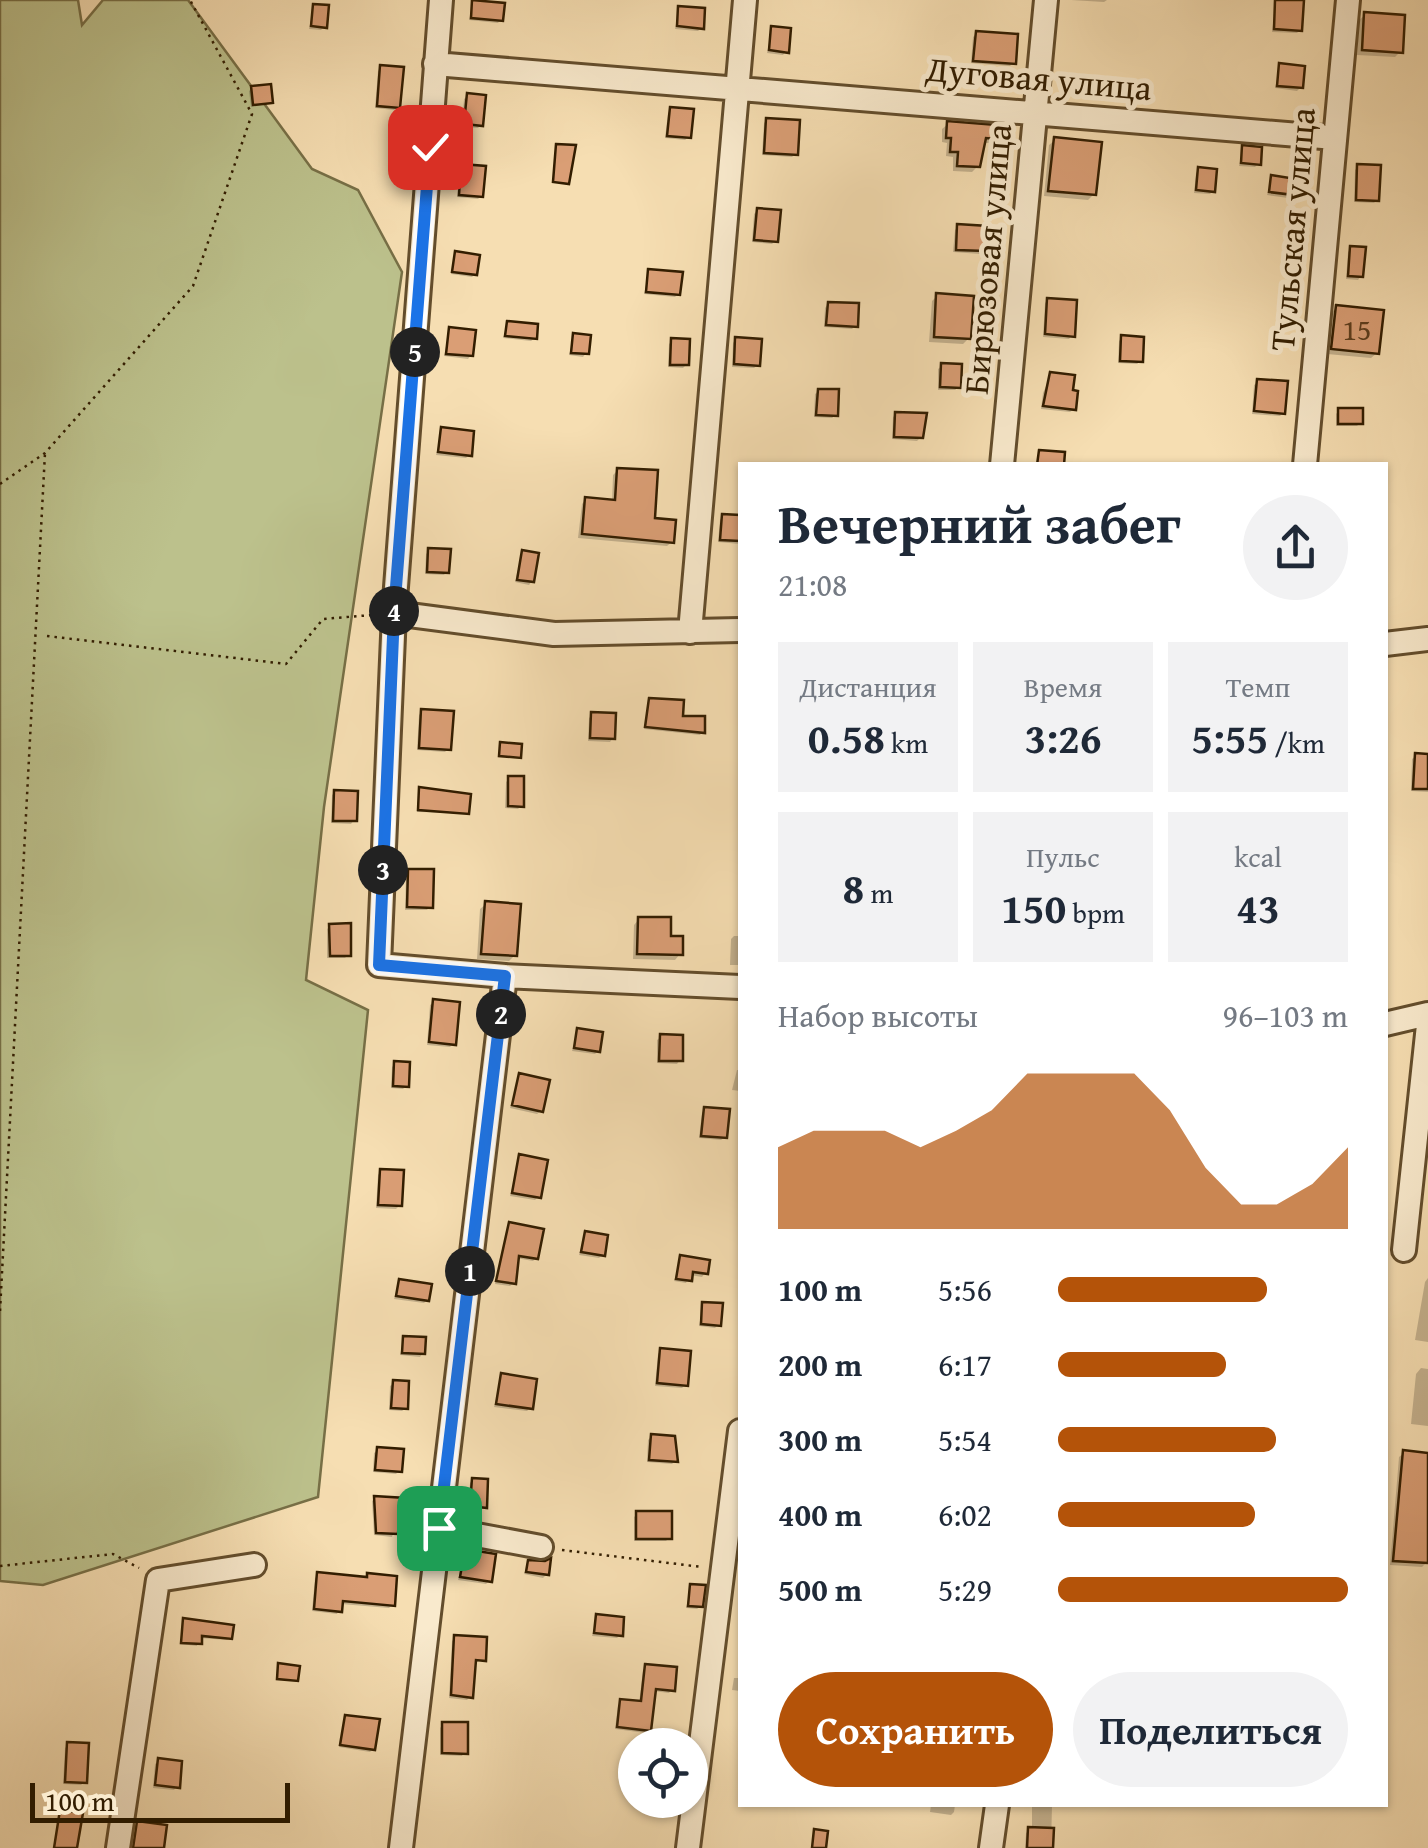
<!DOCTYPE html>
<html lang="ru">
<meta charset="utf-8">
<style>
:root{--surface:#fff;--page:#f2f2f3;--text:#1f2937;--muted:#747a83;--accent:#b45309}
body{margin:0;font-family:"Gentium Book Plus",serif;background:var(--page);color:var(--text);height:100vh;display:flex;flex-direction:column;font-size:38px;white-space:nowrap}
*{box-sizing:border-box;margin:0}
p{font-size:32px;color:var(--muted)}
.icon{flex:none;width:55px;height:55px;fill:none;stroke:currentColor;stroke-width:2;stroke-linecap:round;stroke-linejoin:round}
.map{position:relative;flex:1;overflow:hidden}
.details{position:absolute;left:738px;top:462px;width:650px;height:1345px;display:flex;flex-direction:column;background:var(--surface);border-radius:0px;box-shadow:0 2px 8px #0004}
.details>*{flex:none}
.tools{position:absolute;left:618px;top:1728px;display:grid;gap:20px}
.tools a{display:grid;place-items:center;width:90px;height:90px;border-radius:50%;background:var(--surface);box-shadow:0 2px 8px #0004;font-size:50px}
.scale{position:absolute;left:30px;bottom:25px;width:260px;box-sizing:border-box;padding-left:10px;border:5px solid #321d00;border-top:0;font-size:28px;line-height:35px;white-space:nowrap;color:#321d00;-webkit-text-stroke:8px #f9eacd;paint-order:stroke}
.pin{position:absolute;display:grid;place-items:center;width:85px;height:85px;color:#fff;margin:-42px;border-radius:20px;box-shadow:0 5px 15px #0006}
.km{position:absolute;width:50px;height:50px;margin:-25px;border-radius:50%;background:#222;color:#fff;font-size:28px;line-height:50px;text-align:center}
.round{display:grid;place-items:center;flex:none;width:105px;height:105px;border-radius:52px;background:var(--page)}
.overview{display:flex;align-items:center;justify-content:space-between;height:170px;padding:0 40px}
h1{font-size:55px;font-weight:700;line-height:75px}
.stats{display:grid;grid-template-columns:repeat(3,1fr);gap:15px;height:170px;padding:10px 40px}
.stats div{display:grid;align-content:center;border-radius:0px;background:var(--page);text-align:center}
.stats b{font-size:42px;font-weight:700}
.stats small{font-size:28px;font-weight:400}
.stats p{font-size:28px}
.chart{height:280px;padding:20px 40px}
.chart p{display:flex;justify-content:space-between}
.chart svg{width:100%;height:180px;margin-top:10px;fill:var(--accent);opacity:.7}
.action{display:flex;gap:20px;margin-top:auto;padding:20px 40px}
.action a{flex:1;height:115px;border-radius:60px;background:var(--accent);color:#fff;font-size:40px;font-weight:700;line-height:115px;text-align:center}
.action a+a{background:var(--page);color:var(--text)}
ul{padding:0 40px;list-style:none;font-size:32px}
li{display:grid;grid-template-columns:160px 120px 1fr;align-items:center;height:75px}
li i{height:25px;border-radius:12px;background:var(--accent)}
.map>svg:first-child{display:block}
</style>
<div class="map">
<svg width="1428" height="1848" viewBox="0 0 1428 1848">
<rect width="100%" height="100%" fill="#f6deb2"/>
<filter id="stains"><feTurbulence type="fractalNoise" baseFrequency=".002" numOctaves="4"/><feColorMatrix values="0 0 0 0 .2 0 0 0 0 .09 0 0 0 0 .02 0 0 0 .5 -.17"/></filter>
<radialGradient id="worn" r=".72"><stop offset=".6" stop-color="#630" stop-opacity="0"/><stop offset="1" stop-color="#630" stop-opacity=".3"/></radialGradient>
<!-- green -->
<path fill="#bcc18c" stroke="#776f46" stroke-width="2.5" d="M 0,0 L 78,0 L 82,25 L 103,0 L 188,0 L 312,169 L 358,190 L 402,272 L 324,807 L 306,980 L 368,1010 L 318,1497 L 43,1585 L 0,1581 Z"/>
<!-- shadow -->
<path fill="#0003" d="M 1071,0 L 1107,0 L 1104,2 Z
M 1276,0 L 1300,30 L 1297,33 L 1272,32 Z
M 473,2 L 501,19 L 498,23 L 469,20 Z
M 314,6 L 324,27 L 321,30 L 309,29 Z
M 679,8 L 701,28 L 698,31 L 675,29 Z
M 1365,15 L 1400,52 L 1395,57 L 1357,55 L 1359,20 Z
M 772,29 L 786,51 L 783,55 L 767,53 Z
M 976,34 L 1013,63 L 1010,66 L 971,63 L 973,37 Z
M 1280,66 L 1301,87 L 1297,91 L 1275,88 Z
M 381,68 L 398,107 L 394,110 L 375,108 L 378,71 Z
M 252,88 L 270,102 L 251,107 L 249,91 Z
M 468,96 L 481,125 L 478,128 L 462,127 L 464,99 Z
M 671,110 L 689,137 L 685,140 L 665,138 L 668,113 Z
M 767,120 L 795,154 L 792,157 L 762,155 L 764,123 Z
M 948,124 L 994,138 L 989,143 L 982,143 L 978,166 L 972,172 L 953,171 L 953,157 L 946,156 L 947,143 L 942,142 L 942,129 Z
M 1055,140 L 1094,194 L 1088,200 L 1044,196 L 1049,145 Z
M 1243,148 L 1258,164 L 1255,167 L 1239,166 Z
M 462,167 L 481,196 L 478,199 L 457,197 L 459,170 Z
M 1358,167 L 1377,200 L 1374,203 L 1354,202 L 1355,170 Z
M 1199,170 L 1213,191 L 1210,194 L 1194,193 L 1196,173 Z
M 1272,178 L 1292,194 L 1288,198 L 1267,195 Z
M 758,210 L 775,241 L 772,244 L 752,242 L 754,214 Z
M 958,227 L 984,250 L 980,254 L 953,252 L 955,230 Z
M 1351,249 L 1361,276 L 1358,280 L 1346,279 L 1348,252 Z
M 456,254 L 475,274 L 472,277 L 451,274 Z
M 649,271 L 678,294 L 675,297 L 644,294 Z
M 937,296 L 969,338 L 963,344 L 929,342 L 932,301 Z
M 1048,300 L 1072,335 L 1069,339 L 1043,337 L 1045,303 Z
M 828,304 L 855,326 L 852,329 L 824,327 L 825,308 Z
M 1337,307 L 1377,353 L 1371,358 L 1327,354 L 1331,313 Z
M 508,324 L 535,338 L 531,341 L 503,338 Z
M 450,329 L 471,355 L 468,359 L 444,356 Z
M 574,336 L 586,353 L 583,357 L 569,355 Z
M 1122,338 L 1141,361 L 1137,364 L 1118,363 L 1119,341 Z
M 736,339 L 758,365 L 754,368 L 732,367 L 733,343 Z
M 672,341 L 687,364 L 683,368 L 668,367 L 669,344 Z
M 942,366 L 959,387 L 955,390 L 938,390 L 938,369 Z
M 1051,375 L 1074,409 L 1070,412 L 1041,409 L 1043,393 Z
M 1258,382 L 1283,413 L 1280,416 L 1252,414 L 1254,385 Z
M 819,391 L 836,415 L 832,418 L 814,417 L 815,394 Z
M 1339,410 L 1360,423 L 1357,426 L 1336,426 L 1336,414 Z
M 896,414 L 921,437 L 917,441 L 892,439 L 893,417 Z
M 442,430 L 469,455 L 466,458 L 436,455 Z
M 618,470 L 672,542 L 667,546 L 578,538 L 582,504 L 586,499 L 612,502 L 613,475 Z
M 723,516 L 740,518 L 740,544 L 718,542 L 720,520 Z
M 429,551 L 447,572 L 444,575 L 425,574 L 426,554 Z
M 522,553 L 532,581 L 529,585 L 515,582 Z
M 650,700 L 702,732 L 700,735 L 644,729 Z
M 422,712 L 449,748 L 445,752 L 417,750 L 419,715 Z
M 592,715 L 613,738 L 610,742 L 588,741 L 589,718 Z
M 1416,756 L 1428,756 L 1428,792 L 1411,791 L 1412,759 Z
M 509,779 L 521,806 L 518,809 L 505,808 L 506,782 Z
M 420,790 L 467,813 L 417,812 Z
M 335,792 L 354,820 L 351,824 L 331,823 L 332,795 Z
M 409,871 L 430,907 L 427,910 L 405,910 L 406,875 Z
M 486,904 L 515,955 L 509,961 L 477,959 L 480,909 Z
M 639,919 L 668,938 L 680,954 L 675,960 L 633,959 L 634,925 Z
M 330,926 L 348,955 L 345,958 L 327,958 L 327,929 Z
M 734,936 L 740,936 L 740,965 L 730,965 L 731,939 Z
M 434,1002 L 453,1044 L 450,1047 L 427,1045 L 430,1005 Z
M 578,1031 L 598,1051 L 595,1054 L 572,1051 Z
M 661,1037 L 680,1060 L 677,1064 L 657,1063 L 657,1040 Z
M 395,1064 L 406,1086 L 403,1089 L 391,1088 L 392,1067 Z
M 737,1070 L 740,1070 L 740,1091 L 732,1090 Z
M 520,1076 L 541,1111 L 537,1114 L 510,1108 Z
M 705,1109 L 725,1137 L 721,1140 L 699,1138 L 702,1113 Z
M 520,1157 L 538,1197 L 535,1200 L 510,1196 Z
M 381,1171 L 400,1205 L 396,1209 L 376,1208 L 378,1175 Z
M 510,1225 L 536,1258 L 533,1261 L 516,1258 L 514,1283 L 510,1286 L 495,1284 Z
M 585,1233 L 602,1255 L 599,1258 L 579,1255 Z
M 681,1258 L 705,1273 L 702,1277 L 690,1275 L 686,1283 L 674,1281 Z
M 1428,1278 L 1428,1342 L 1415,1340 L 1425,1282 Z
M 400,1282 L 427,1300 L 424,1303 L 394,1299 Z
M 703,1304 L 719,1324 L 715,1328 L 699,1326 Z
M 404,1338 L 423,1353 L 420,1357 L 400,1355 Z
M 661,1350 L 685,1385 L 682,1388 L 655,1386 L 658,1354 Z
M 1421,1368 L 1428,1369 L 1428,1426 L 1411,1424 L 1416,1374 Z
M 502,1376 L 530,1408 L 527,1411 L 494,1407 Z
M 394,1383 L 406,1408 L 402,1411 L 389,1410 L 390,1386 Z
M 652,1436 L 675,1461 L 672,1464 L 647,1462 L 648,1440 Z
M 378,1450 L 400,1470 L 396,1474 L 373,1472 L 374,1453 Z
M 1404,1453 L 1428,1455 L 1428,1542 L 1427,1562 L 1422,1567 L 1390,1565 L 1399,1457 Z
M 473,1480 L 484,1507 L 481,1510 L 468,1509 L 470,1483 Z
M 375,1498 L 402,1519 L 396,1522 L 392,1537 L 374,1535 L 372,1501 Z
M 637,1514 L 669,1538 L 666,1541 L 634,1541 L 634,1517 Z
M 465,1552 L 489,1581 L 486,1584 L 458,1580 Z
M 529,1562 L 547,1574 L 543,1578 L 524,1574 Z
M 318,1575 L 365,1580 L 392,1605 L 389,1608 L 341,1604 L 337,1614 L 312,1611 L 315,1578 Z
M 691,1587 L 701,1606 L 697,1609 L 686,1608 Z
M 597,1617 L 620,1635 L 617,1638 L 592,1636 Z
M 183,1621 L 230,1638 L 227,1640 L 200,1638 L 197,1646 L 180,1644 Z
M 455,1638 L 483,1660 L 473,1663 L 471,1696 L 467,1700 L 449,1698 L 452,1641 Z
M 646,1667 L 672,1689 L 669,1693 L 653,1691 L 649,1730 L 646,1733 L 615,1729 L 618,1705 L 621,1702 L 639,1704 L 643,1670 Z
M 734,1678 L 740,1678 L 740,1691 L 732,1690 Z
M 346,1717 L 373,1749 L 370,1752 L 339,1747 Z
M 443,1724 L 465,1752 L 462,1756 L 440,1755 L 440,1728 Z
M 68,1745 L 84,1782 L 81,1785 L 63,1784 L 65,1748 Z
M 159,1761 L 177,1786 L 174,1790 L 153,1788 L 155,1764 Z
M 931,1805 L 955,1805 L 954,1812 L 951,1815 L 930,1812 Z
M 1032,1805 L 1056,1805 L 1052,1806 L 1051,1848 L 1025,1848 L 1026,1833 L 1032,1829 Z"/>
<!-- building -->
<path fill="#da9e75" stroke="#321d00" stroke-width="2.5" d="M 472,0 L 505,3 L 503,21 L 471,18 Z
M 1275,0 L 1304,0 L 1302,31 L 1274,29 Z
M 313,4 L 329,5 L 327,28 L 311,26 Z
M 678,6 L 705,8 L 704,29 L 677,26 Z
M 1364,12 L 1405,15 L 1403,53 L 1362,50 Z
M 771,26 L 791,28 L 789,53 L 769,50 Z
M 976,31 L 1018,34 L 1016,64 L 973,61 Z
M 1279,63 L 1305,66 L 1303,88 L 1277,86 Z
M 380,65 L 404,67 L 400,108 L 377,106 Z
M 271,84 L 273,103 L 253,105 L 251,86 Z
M 467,93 L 486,95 L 483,126 L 464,124 Z
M 670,107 L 694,109 L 691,138 L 667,136 Z
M 766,118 L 800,120 L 798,155 L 764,153 Z
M 947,121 L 997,125 L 997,139 L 986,138 L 980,167 L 957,166 L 958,152 L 950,152 L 951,138 L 946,138 Z
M 1054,137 L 1102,142 L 1096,195 L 1048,191 Z
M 556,144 L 576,145 L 569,184 L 553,182 Z
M 1242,145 L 1262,147 L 1261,165 L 1241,163 Z
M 461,164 L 486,166 L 483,197 L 459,195 Z
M 1357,164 L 1381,165 L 1379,201 L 1356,200 Z
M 1198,167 L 1217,169 L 1215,192 L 1196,190 Z
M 1271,175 L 1296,179 L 1294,195 L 1269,192 Z
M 757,208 L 781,210 L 778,242 L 754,240 Z
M 957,224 L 988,226 L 986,251 L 956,250 Z
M 1350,246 L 1366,247 L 1363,277 L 1348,276 Z
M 455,251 L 480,255 L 477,275 L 452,272 Z
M 648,269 L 683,272 L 680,295 L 646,292 Z
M 936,293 L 974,296 L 971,339 L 934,337 Z
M 1047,298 L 1077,300 L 1075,337 L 1045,334 Z
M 828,302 L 859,303 L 858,327 L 826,325 Z
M 1336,305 L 1384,310 L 1379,354 L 1331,349 Z
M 507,321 L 538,324 L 537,339 L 505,336 Z
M 449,327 L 476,330 L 473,356 L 446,354 Z
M 573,333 L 591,335 L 589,354 L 571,353 Z
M 1121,335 L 1144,337 L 1143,362 L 1120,361 Z
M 735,337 L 762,339 L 760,366 L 734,364 Z
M 671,338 L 690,339 L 689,365 L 670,365 Z
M 941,363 L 962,364 L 961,388 L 940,387 Z
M 1050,372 L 1075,375 L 1073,390 L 1078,391 L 1076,410 L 1043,406 Z
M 1257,379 L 1288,381 L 1285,414 L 1254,411 Z
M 818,389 L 839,389 L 838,416 L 816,415 Z
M 1338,408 L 1363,408 L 1363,424 L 1338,424 Z
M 895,412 L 927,413 L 923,438 L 894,437 Z
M 441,427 L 474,431 L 472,456 L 438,452 Z
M 1039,450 L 1065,452 L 1064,465 L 1037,465 Z
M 617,468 L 658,470 L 655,518 L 676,520 L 674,543 L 582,534 L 585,497 L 615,500 Z
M 722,514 L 740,515 L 740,541 L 720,540 Z
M 428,548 L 451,549 L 449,573 L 427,572 Z
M 522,550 L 539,553 L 534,582 L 517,580 Z
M 649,698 L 684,700 L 683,716 L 705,716 L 705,733 L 645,727 Z
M 421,709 L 454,711 L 451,750 L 419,748 Z
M 591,712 L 616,713 L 615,739 L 590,738 Z
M 500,742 L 522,744 L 521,758 L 499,756 Z
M 1415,753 L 1428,754 L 1428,789 L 1413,789 Z
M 508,776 L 524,776 L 524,807 L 508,806 Z
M 419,787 L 471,794 L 469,814 L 418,810 Z
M 334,790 L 358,791 L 357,821 L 333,821 Z
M 408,869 L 434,869 L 433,908 L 407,907 Z
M 485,901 L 521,904 L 517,956 L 481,954 Z
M 638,917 L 671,917 L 671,936 L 683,936 L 683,955 L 637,954 Z
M 351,923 L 351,956 L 330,956 L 329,924 Z
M 433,999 L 460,1002 L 456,1045 L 429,1042 Z
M 577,1028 L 603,1032 L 600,1052 L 574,1048 Z
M 660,1034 L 683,1035 L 683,1061 L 659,1061 Z
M 394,1061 L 410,1062 L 409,1087 L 393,1086 Z
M 519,1073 L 550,1080 L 543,1112 L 512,1105 Z
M 704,1107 L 730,1109 L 727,1138 L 701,1136 Z
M 519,1154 L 548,1160 L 541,1198 L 512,1193 Z
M 380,1169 L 404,1170 L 402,1206 L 378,1205 Z
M 509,1222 L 544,1229 L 538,1259 L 519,1256 L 516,1284 L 496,1281 Z
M 585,1231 L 608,1235 L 605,1256 L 581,1252 Z
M 680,1255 L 710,1260 L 708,1274 L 693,1272 L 692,1281 L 676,1279 Z
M 399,1279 L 432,1284 L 429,1301 L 396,1296 Z
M 702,1302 L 723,1303 L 721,1326 L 701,1324 Z
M 403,1336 L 426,1337 L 425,1354 L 402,1353 Z
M 660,1348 L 691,1351 L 688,1386 L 657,1383 Z
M 501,1373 L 537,1379 L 533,1409 L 496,1404 Z
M 393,1380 L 409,1381 L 408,1409 L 391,1408 Z
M 651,1434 L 675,1436 L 678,1462 L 649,1460 Z
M 377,1447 L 404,1449 L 402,1472 L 375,1470 Z
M 1403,1450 L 1428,1453 L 1428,1563 L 1393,1561 Z
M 472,1478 L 488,1479 L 487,1508 L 470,1506 Z
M 374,1496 L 406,1498 L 404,1520 L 399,1520 L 398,1534 L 376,1533 Z
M 636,1511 L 672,1511 L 672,1539 L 636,1539 Z
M 465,1549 L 496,1554 L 492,1582 L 460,1577 Z
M 551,1558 L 549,1575 L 526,1572 L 528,1560 L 545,1561 Z
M 317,1572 L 367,1577 L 367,1573 L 397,1576 L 395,1606 L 343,1601 L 342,1612 L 314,1609 Z
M 690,1584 L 706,1585 L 703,1607 L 688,1606 Z
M 596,1614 L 624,1617 L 623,1636 L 594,1633 Z
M 183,1618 L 234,1625 L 232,1639 L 202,1636 L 202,1644 L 181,1643 Z
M 454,1635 L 487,1637 L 486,1661 L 476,1660 L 473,1698 L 451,1695 Z
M 278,1663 L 300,1666 L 298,1681 L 277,1679 Z
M 645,1664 L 677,1667 L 675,1691 L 656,1689 L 651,1731 L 617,1727 L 620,1699 L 641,1701 Z
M 345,1715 L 380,1719 L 375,1750 L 340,1745 Z
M 442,1722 L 468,1722 L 468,1754 L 442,1753 Z
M 67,1742 L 89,1743 L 87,1783 L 65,1782 Z
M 158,1758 L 182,1761 L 180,1788 L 155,1785 Z
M 60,1810 L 83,1813 L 77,1848 L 54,1848 Z
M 137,1821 L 167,1825 L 164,1848 L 133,1848 Z
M 1028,1827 L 1054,1828 L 1053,1848 L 1027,1848 Z
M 814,1829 L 828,1831 L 826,1848 L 812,1848 Z"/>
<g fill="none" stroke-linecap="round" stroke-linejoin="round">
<defs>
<path id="minor" d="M 441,0 L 394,613 L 379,965 L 505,976 L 740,987
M 435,64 L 1335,138
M 1002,465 L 1046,0
M 1305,465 L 1348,0
M 394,613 L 554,634 L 740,630
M 690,632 L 745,0
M 1385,644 L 1428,639
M 1385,1024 L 1428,1014
M 1404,1250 L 1428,1025
M 439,1528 L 541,1547
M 118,1848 L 158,1580 L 254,1565
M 401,1848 L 505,976
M 688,1848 L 740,1431
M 991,1848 L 997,1805"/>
</defs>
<!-- minor casing -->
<use href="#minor" stroke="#634d2c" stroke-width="28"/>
<!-- path -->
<path stroke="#321d00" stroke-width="2.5" stroke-dasharray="2.5 5" stroke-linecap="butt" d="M 0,484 L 45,453 L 193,286 L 252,114 L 190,0
M 47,636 L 286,664 L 323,619 L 372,615
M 0,1311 L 45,453
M 562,1550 L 702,1567
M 0,1566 L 113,1554 L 139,1568"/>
<!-- minor -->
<use href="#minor" stroke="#f9eacd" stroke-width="22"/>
</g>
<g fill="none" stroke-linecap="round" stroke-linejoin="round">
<defs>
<path id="route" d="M 430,147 L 394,613 L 379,965 L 505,976 L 439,1528"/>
</defs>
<!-- route casing -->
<use href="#route" stroke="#fff" stroke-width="20"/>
<!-- route -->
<use href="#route" stroke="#1a73e8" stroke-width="12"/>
</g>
<g text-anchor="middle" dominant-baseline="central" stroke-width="10" stroke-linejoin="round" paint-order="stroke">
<!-- number labels -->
<g font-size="30" fill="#5c3d1d">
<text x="1357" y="329">15</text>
</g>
<!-- street labels -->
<g font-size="35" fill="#321d00" stroke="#f9eacd">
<text transform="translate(1039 78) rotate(5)">Дуговая улица</text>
<text transform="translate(1292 229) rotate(-85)">Тульская улица</text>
<text transform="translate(987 259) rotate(-85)">Бирюзовая улица</text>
</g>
</g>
<rect width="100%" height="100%" filter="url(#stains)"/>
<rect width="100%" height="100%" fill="url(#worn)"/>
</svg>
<div class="tools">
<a><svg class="icon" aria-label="locate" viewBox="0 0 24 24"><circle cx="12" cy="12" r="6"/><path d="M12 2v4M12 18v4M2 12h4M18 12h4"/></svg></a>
</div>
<div class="scale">100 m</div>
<div class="pin" style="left:439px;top:1528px;background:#1e9e55"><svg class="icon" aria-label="arrive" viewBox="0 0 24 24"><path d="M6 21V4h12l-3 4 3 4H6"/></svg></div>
<div class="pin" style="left:430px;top:147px;background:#d93025"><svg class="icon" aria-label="check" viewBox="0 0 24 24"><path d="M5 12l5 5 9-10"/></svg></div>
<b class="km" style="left:470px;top:1271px">1</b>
<b class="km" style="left:501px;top:1014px">2</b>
<b class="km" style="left:383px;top:870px">3</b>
<b class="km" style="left:394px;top:611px">4</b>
<b class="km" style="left:415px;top:352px">5</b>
<section class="details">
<div class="overview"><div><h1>Вечерний забег</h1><p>21:08</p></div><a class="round"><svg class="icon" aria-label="share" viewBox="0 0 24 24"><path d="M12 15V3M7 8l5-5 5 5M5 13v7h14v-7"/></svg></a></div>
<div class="stats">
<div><p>Дистанция</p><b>0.58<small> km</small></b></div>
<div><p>Время</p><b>3:26</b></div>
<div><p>Темп</p><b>5:55<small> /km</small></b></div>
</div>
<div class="stats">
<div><b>8<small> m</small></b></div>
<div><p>Пульс</p><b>150<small> bpm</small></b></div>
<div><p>kcal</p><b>43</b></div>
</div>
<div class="chart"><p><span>Набор высоты</span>96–103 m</p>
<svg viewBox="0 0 160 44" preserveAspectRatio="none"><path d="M0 44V24L10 20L20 20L30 20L40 24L50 20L60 15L70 6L80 6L90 6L100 6L110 15L120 29L130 38L140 38L150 33L160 24V44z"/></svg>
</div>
<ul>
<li><b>100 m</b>5:56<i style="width:72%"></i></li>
<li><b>200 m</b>6:17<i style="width:58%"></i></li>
<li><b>300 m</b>5:54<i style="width:75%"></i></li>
<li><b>400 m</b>6:02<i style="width:68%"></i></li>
<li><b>500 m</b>5:29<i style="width:100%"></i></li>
</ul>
<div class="action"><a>Сохранить</a><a>Поделиться</a></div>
</section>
</div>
